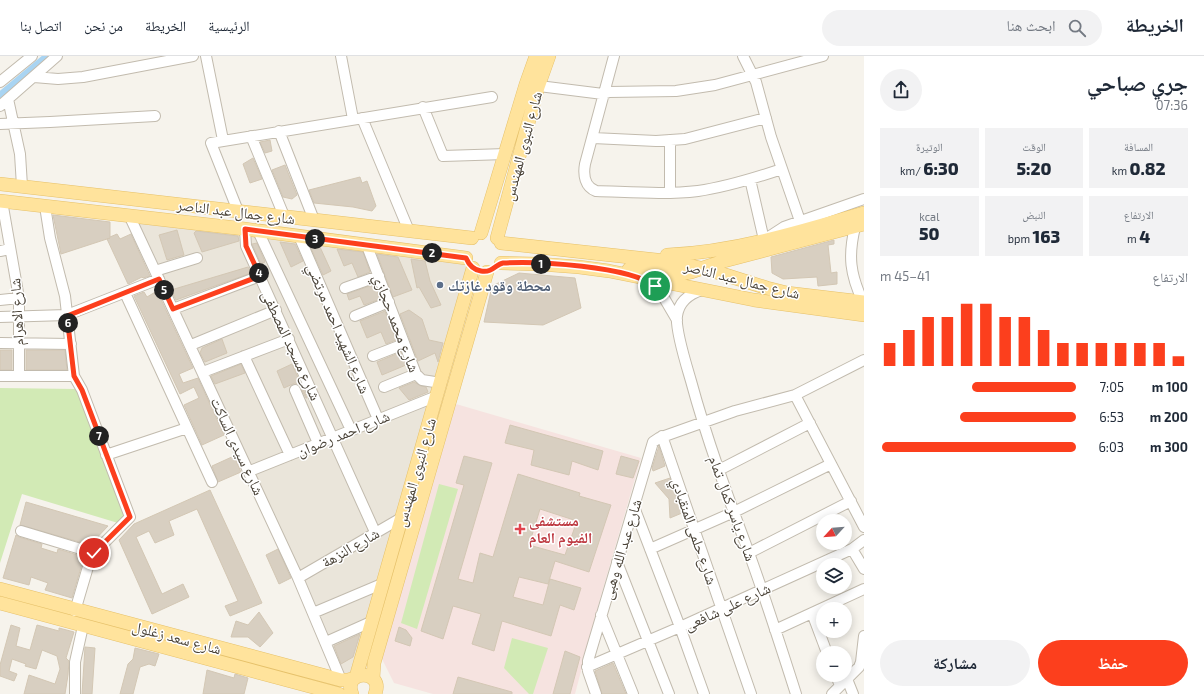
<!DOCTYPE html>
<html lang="ar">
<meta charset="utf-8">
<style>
:root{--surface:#fff;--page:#f2f2f3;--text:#1f2937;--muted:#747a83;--line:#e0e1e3;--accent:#fc3f1d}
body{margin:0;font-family:"Exo 2","Noto Naskh Arabic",sans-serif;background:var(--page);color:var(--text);direction:rtl;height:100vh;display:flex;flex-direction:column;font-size:15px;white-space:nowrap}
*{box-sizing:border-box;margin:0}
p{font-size:13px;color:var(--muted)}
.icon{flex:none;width:22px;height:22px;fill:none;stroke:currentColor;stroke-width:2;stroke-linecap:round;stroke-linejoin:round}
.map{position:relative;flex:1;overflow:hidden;direction:ltr}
.details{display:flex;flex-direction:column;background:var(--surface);width:340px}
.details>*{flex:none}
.needle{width:26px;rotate:244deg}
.controls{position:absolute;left:816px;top:458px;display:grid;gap:8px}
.controls a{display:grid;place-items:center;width:36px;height:36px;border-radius:50%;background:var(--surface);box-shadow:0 2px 10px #0003;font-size:20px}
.pin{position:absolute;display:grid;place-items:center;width:34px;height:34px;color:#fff;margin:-17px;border:2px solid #fff;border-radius:50%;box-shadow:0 1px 4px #0007}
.km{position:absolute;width:20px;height:20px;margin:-10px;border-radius:50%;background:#222;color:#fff;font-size:11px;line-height:20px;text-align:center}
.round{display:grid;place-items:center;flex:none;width:42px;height:42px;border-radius:21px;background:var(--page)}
.headline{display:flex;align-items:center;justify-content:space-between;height:68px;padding:0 16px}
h1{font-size:22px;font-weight:800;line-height:30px}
.metrics{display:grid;grid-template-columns:repeat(3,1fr);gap:6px;height:68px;padding:4px 16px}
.metrics div{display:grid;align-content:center;border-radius:0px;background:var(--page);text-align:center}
.metrics b{font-size:17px;font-weight:800}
.metrics small{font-size:11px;font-weight:400}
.metrics p{font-size:11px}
.chart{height:112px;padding:8px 16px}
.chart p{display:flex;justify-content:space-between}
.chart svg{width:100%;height:72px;margin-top:4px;stroke:var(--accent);stroke-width:6}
.button{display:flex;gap:8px;margin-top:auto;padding:8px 16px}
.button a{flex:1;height:46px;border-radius:24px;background:var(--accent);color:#fff;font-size:16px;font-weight:800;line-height:46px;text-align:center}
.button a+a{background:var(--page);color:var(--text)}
ul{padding:0 16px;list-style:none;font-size:13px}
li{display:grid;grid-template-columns:64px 48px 1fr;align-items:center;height:30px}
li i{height:10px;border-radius:5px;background:var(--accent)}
header{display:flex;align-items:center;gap:24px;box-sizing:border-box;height:56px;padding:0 20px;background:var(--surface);border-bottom:1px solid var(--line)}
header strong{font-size:19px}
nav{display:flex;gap:22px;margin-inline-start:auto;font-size:14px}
.search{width:280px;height:36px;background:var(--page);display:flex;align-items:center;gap:10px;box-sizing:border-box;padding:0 14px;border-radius:22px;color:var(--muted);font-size:15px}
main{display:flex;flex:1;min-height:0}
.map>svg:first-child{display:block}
</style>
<header>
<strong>الخريطة</strong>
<div class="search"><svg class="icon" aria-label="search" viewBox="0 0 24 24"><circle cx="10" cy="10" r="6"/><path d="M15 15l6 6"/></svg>ابحث هنا</div>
<nav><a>الرئيسية</a><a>الخريطة</a><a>من نحن</a><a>اتصل بنا</a></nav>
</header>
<main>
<section class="details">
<div class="headline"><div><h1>جري صباحي</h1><p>07:36</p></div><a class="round"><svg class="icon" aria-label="share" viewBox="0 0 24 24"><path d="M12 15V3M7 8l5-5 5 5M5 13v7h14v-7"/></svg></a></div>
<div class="metrics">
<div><p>المسافة</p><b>0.82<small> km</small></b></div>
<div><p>الوقت</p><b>5:20</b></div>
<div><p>الوتيرة</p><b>6:30<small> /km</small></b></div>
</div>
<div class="metrics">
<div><p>الارتفاع</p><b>4<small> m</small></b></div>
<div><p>النبض</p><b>163<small> bpm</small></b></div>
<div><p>kcal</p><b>50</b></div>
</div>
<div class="chart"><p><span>الارتفاع</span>41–45 m</p>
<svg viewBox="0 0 160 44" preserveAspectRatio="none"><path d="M5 44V30M15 44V22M25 44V14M35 44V14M45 44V6M55 44V6M65 44V14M75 44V14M85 44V22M95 44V30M105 44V30M115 44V30M125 44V30M135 44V30M145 44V30M155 44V38"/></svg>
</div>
<ul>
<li><b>100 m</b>7:05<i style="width:53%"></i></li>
<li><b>200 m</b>6:53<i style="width:59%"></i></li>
<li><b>300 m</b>6:03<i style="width:99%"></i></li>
</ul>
<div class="button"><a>حفظ</a><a>مشاركة</a></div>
</section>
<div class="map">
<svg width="864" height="638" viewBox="0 0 864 638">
<rect width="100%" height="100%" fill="#f6f3ec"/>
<!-- residential -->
<path fill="#eae5da" d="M 129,159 L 469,207 L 356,621 L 344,624 Z"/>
<!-- medical -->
<path fill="#f6e3e0" d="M 456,348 L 641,402 L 600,543 L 575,638 L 433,638 L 394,627 L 382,603 Z"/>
<!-- green -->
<path fill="#d2eab5" d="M 0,332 L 76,333 L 125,461 L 118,467 L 22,438 L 0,507 Z
M 439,428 L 458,433 L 417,573 L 401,567 Z
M 512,582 L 548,592 L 533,638 L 529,638 L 504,612 Z"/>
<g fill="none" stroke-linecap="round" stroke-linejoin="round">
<!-- canal -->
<path stroke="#a9d4f2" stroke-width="8" d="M 0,40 L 48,0"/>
</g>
<!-- building -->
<path fill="#d8cfc1" stroke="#d3c7b4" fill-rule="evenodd" d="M 270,84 L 272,95 L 265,97 L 260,86 Z
M 253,102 L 262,123 L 250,127 L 243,108 Z
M 285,109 L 297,139 L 292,143 L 283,141 L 272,114 Z
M 360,121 L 362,127 L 367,125 L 376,150 L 372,155 L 353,151 L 314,147 L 309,134 Z
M 53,159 L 110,166 L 110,181 L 117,178 L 120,183 L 131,178 L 150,220 L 143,222 L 142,221 L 128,228 L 107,183 L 110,182 L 61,198 Z
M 177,174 L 184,199 L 167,204 L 159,179 Z
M 196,175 L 238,180 L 239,185 L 202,196 L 194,177 Z
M 834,184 L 834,188 L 828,189 L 831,217 L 837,216 L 837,228 L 818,230 L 817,221 L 783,223 L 772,217 L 771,201 Z
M 280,186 L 295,188 L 303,205 L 291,211 Z
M 257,187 L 265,206 L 261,208 L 252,188 Z
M 310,190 L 320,191 L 331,215 L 323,219 Z
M 337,193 L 363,196 L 370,216 L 358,221 L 352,207 L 344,210 Z
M 377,198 L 398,201 L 412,234 L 393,241 Z
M 411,203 L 425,205 L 430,225 L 441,249 L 431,252 L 419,231 L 417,232 Z
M 248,211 L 251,217 L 176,244 L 171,234 Z
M 519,217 L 575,222 L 581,252 L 543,269 L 484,266 L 492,230 Z
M 375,228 L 380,243 L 364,249 L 360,240 L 349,244 L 347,238 Z
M 157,235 L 193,312 L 179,318 L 183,327 L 198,322 L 224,379 L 202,389 L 184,349 L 199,342 L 194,331 L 180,338 L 134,240 L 144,236 L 147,241 Z
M 409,254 L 422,263 L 429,284 L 443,287 L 438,306 L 435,297 L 418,305 L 400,258 Z
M 385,255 L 396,284 L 386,288 L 381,276 L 367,282 L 360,265 Z
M 222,283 L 227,297 L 205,306 L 200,297 L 202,292 Z
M 0,294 L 12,294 L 12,314 L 0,314 Z
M 26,294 L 65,294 L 67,314 L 26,314 Z
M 401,296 L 406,309 L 382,319 L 377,306 Z
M 241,308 L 245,317 L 215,328 L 211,320 Z
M 292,308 L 307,342 L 306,342 L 299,329 L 295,327 L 284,332 L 277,315 Z
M 414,326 L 421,330 L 426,331 L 428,336 L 409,344 L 399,332 Z
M 510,369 L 603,395 L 598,414 L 572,405 L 569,419 L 531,409 L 534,394 L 505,387 Z
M 659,390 L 665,410 L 653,415 L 652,412 Z
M 234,400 L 241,416 L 218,426 L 212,410 Z
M 464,400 L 492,407 L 458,523 L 473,527 L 480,497 L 493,501 L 518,418 L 580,437 L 579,440 L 611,449 L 589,516 L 555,505 L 548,528 L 519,521 L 513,541 L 543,549 L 550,523 L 581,532 L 574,554 L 560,549 L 551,580 L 502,565 L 494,595 L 472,588 L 481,558 L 453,550 L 443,583 L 421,575 L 464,429 L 456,427 ZM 540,453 L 577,465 L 565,499 L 529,489 Z
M 621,400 L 639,405 L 633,422 L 616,418 Z
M 670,422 L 682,457 L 670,462 L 669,443 L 655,427 Z
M 210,434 L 262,547 L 230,560 L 225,550 L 238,545 L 197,453 L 169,465 L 174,479 L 155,487 L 149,475 L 136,481 L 162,538 L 183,528 L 189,541 L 152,558 L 119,484 L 134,468 Z
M 26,446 L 108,470 L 90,489 L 20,469 Z
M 16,479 L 19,481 L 42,488 L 41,492 L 57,497 L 58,493 L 84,501 L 72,542 L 45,534 L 48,527 L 31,521 L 29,529 L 3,522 Z
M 278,493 L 291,522 L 279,528 L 266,499 Z
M 259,556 L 273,577 L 260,591 L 248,581 L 231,581 L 236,565 L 248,569 Z
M 11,569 L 20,572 L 16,590 L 30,594 L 37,569 L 59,575 L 59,572 L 74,576 L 66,602 L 69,605 L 68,619 L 65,638 L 24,638 L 29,619 L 55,628 L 60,613 L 57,600 L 42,594 L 36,613 L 25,610 L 26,608 L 12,603 L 9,615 L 17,618 L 14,625 L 0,620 L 0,609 Z
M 399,571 L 406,574 L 412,582 L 410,590 L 395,585 Z
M 360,578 L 353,601 L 341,608 L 334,590 Z
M 85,591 L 95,592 L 92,638 L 82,638 Z
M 135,592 L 159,598 L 155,610 L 149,608 L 140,611 L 133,638 L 120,638 L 128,608 L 133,603 Z
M 565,595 L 580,601 L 570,638 L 553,638 Z
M 613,607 L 626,638 L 602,638 L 595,615 Z
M 207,614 L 234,622 L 235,618 L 248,622 L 244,638 L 203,638 Z
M 458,621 L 512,636 L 512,638 L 453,638 Z"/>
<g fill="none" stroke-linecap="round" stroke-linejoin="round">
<defs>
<path id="minor" d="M 206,0 L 223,84
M 341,0 L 353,63
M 614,0 L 585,108 C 583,119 585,131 596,135 C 630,136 665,139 698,135 C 727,131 755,122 782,113
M 743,0 L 756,26 L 771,81 L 800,165
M 34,21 L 58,23 L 83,21 L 193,0
M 0,26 L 32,0
M 531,29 L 603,38 L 609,36 L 676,35 L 715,29 L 823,0
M 8,43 L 20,98 L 22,130
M 0,50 L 57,0
M 423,51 L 443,100 L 506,98
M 362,62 L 409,175
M 0,68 L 50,66 L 155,60
M 279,75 L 314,164
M 251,80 L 284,160
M 593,82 L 656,85 L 685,83 L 766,62
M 750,123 L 764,184 L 784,171 L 864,143
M 670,137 L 670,84
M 2,145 L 19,242 L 19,320
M 45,150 L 50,182 L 65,240 L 74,320
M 238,155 L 211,87 L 492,41
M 129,159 L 298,522 L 341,624
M 855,171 C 848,200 850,218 863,246
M 245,173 L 246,190 L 375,476
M 258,175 L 351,374
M 299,180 L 378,363
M 367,190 L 416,318 L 422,324 L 441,327
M 0,195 L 10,193
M 155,215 L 197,202
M 646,224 L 660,235 L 677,264
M 345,232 L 379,220
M 702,234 C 689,238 679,245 677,260 C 675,274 687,311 691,325 C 707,384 728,441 749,497 C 766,544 781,591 796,638
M 125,237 L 212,426
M 0,244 L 19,242
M 173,253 L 260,220
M 355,260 L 389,246
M 0,261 L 67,259 L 159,223
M 0,287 L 71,288
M 191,289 L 276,254
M 244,300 L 290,399
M 373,300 L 404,288
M 203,316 L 289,283
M 0,320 L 74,320
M 74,320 L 82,334 L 130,461 L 94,497 L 90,504 L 75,555
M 384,331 L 416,318
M 295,334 L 318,387
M 795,339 L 864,471
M 662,380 L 751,638
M 106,399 L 187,372
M 719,414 L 810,367
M 250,415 L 437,340
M 634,451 L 680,571 L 704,638
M 21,475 L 94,497
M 650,493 L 734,456 L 831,408
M 852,493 L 864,513
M 749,497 L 851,445
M 617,506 L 669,638
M 298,522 L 403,461
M 313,557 L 384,527
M 812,557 L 827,597
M 601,559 L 633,638
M 775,574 L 864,533
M 326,586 L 373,565
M 587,611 L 680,571 L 852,493 L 864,484
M 836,619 L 840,630
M 847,623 L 853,638
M 75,638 L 75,606 L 83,570
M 596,638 L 588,615 L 588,605 L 653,386 L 659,382 L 735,355 L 795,339 L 864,304
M 832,638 L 859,611 L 861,606 L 864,580"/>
<path id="major" d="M 0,128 L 472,182
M 0,145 L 245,173 L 466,202
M 481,177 L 526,28 L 536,0
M 497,182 L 538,31 L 549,0
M 501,187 L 675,206 L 713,215 L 767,232 L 787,237 L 864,246
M 667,199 C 734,196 800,176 864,157
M 501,207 L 539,208 L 579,211 L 609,215 L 754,244 L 864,259
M 629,213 L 679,218 L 691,216 L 724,205 L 864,168
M 0,533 L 341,624 L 348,624 L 355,622
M 0,547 L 339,638
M 356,621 L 473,212
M 373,623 L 374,607 L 487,216
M 352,638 C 342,613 385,613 375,638"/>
</defs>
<!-- minor casing -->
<use href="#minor" stroke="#c2bbae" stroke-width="12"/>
<!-- major casing -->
<use href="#major" stroke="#e6c16a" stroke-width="14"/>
<!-- minor -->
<use href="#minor" stroke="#fff" stroke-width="10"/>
<!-- major -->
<use href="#major" stroke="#ffe39c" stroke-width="13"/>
</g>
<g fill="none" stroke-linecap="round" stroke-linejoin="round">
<defs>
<path id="route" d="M 94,497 L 130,461 L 82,334 L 74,320 L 67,260 L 159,223 L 173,253 L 260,220 L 246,190 L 245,173 L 466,202 C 469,209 474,214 481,215 C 493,217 496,208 503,207 C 538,205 628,210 655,230"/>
</defs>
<!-- route casing -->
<use href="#route" stroke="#fff" stroke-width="8"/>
<!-- route -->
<use href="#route" stroke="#fc3f1d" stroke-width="5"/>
</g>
<!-- markers -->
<circle fill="#5c6f8a" stroke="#fff" stroke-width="1.5" cx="440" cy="229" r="4"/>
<path fill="#e0444e" stroke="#fff" stroke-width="1.5" d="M518 467h4v4h4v4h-4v4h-4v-4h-4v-4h4z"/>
<g text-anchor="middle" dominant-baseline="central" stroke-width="3" stroke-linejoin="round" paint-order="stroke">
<!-- street labels -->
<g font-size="15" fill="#4b4439" stroke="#fff">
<text transform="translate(522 90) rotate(-75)">شارع النبوى المهندس</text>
<text transform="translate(236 155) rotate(7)">شارع جمال عبد الناصر</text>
<text transform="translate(742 223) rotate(14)">شارع جمال عبد الناصر</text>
<text transform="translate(16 256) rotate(-93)">شارع الاهرام</text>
<text transform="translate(397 267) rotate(69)">شارع محمد حجازي</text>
<text transform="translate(339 272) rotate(67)">شارع الشهيد احمد مرتضي</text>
<text transform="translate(292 289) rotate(65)">شارع مسجد المصطفى</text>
<text transform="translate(343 377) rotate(-22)">شارع احمد رضوان</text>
<text transform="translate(238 390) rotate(65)">شارع سيدى الساكت</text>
<text transform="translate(415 416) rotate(-74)">شارع النبوى المهندس</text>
<text transform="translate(733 452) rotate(70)">شارع ياسر كمال تمام</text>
<text transform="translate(695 475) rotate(71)">شارع حلمى المنقبادي</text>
<text transform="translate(350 491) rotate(-30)">شارع النزهة</text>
<text transform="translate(621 493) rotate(-73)">شارع عبد الله وهبى</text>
<text transform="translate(727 550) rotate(-25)">شارع على شافعى</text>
<text transform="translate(177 581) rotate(15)">شارع سعد زغلول</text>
</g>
<!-- service labels -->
<g font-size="15" font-weight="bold" fill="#4e5e75" stroke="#fff" text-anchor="start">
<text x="448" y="229">محطة وقود غازتك</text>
</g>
<!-- health labels -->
<g font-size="15" font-weight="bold" fill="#be3a42" stroke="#fff" text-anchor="start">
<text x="529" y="464">مستشفى<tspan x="529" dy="17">الفيوم العام</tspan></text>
</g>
</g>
</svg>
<div class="controls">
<a><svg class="needle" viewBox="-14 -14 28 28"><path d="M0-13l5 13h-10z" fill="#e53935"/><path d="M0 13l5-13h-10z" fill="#747a83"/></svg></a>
<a><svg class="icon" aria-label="layers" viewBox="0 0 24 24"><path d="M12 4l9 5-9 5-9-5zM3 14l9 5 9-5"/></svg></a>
<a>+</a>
<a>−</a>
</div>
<div class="pin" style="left:655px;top:230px;background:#1e9e55"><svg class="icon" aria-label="arrive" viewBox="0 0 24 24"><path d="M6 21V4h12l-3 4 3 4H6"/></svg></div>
<div class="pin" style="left:94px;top:497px;background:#d93025"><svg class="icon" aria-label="check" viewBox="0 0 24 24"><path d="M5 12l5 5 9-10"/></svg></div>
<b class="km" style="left:541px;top:208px">1</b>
<b class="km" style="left:432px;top:197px">2</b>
<b class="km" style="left:315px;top:183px">3</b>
<b class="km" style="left:259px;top:217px">4</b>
<b class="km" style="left:164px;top:234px">5</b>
<b class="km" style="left:68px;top:267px">6</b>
<b class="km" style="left:99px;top:380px">7</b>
</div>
</main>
